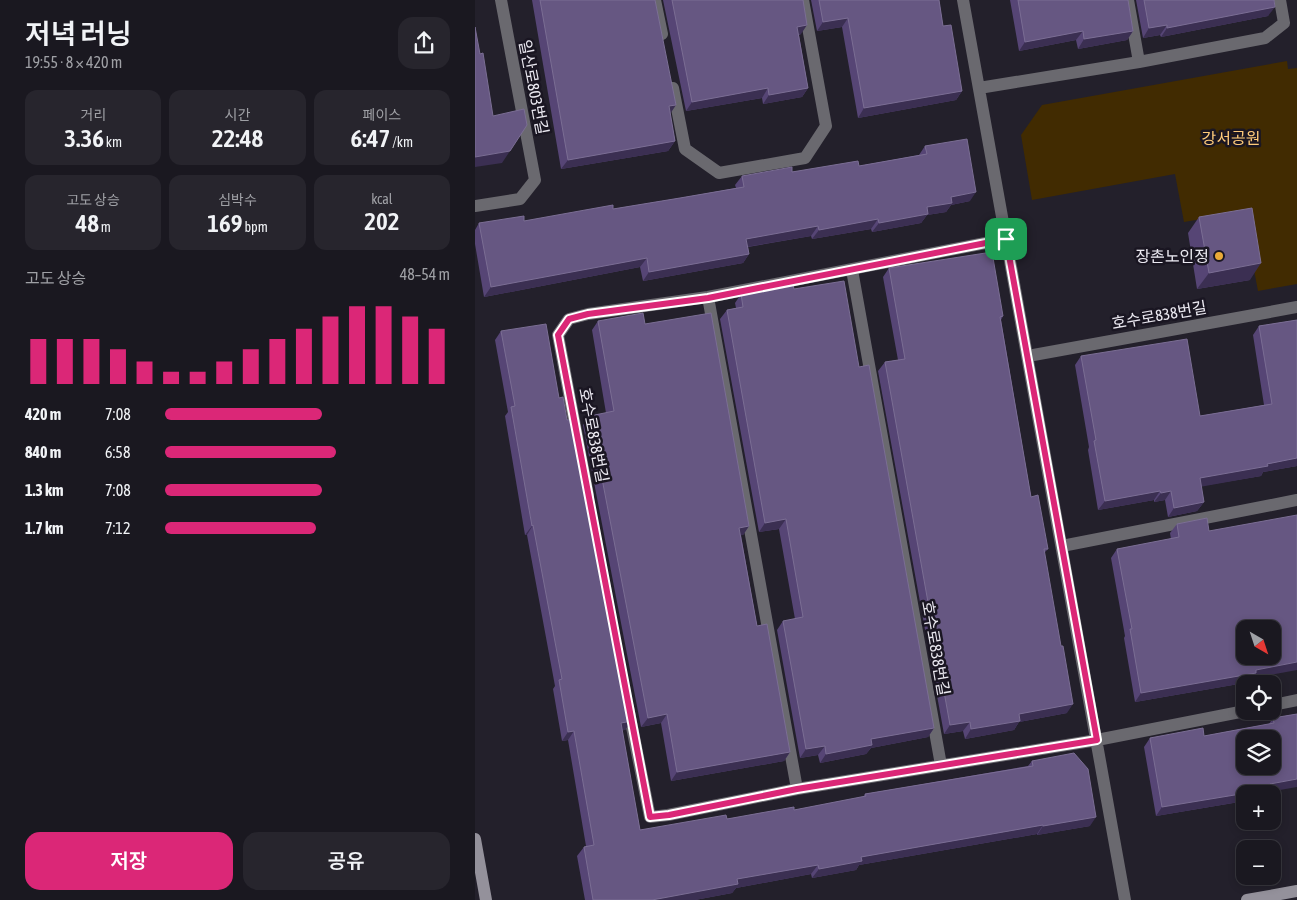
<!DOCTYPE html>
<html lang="ko">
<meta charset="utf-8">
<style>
:root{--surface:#1a1820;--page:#27252d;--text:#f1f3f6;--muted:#9fa0a5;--line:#38373e;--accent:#db2777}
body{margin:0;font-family:"Asap Condensed","Noto Sans KR",sans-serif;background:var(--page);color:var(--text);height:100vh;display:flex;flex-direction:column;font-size:19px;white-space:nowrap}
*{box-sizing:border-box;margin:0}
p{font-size:16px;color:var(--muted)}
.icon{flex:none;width:28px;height:28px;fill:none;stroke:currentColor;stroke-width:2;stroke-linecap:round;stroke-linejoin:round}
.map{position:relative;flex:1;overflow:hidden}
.panel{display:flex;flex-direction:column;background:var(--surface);width:475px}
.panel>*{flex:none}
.needle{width:32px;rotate:141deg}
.controls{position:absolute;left:761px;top:620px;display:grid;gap:10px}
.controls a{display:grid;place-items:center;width:45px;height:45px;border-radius:10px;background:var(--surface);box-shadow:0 2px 8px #0003,0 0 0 1px var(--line);font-size:25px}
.pin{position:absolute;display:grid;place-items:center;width:42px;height:42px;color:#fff;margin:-21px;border-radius:10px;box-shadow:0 2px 8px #0006}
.round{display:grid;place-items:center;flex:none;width:52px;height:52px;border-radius:15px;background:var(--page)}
.head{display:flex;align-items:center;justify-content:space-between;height:85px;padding:0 25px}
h1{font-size:28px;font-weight:600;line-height:38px}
.metrics{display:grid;grid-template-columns:repeat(3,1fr);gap:8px;height:85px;padding:5px 25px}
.metrics div{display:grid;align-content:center;border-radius:12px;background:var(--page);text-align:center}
.metrics b{font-size:25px;font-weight:600}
.metrics small{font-size:14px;font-weight:400}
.metrics p{font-size:14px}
.chart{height:140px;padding:10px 25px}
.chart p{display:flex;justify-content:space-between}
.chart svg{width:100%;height:90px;margin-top:5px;stroke:var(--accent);stroke-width:6}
.action{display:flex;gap:10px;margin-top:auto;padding:10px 25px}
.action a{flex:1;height:58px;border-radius:15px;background:var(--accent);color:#fff;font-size:20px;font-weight:600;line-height:58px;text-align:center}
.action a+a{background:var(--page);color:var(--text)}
ul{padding:0 25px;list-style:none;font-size:16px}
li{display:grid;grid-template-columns:80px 60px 1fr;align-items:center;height:38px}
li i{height:12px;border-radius:6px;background:var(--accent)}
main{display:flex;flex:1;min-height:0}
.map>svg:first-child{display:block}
</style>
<main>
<section class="panel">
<div class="head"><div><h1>저녁 러닝</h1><p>19:55 · 8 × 420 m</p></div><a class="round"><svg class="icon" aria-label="share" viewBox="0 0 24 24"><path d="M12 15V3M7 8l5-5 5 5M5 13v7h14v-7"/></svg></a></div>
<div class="metrics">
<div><p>거리</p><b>3.36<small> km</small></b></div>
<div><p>시간</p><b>22:48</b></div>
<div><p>페이스</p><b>6:47<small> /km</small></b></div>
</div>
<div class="metrics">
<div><p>고도 상승</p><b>48<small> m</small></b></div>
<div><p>심박수</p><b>169<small> bpm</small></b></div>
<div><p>kcal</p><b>202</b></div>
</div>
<div class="chart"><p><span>고도 상승</span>48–54 m</p>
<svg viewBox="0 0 160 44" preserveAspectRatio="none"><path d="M5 44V22M15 44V22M25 44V22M35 44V27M45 44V33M55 44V38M65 44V38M75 44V33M85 44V27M95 44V22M105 44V17M115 44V11M125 44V6M135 44V6M145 44V11M155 44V17"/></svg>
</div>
<ul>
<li><b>420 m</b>7:08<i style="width:55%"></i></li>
<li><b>840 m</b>6:58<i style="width:60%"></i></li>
<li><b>1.3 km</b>7:08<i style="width:55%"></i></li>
<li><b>1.7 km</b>7:12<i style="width:53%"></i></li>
</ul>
<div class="action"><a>저장</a><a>공유</a></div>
</section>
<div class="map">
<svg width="822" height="900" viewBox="0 0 822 900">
<rect width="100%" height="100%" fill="#23202b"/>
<!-- green -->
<path fill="#412b01" d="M 812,61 L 813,69 L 822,68 L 822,284 L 783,291 L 768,212 L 709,222 L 700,174 L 557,200 L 546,135 L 567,105 Z"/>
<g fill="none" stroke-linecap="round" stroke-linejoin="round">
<!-- street -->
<path stroke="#6a696f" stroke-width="12" d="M 180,0 L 187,34
M 488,0 L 650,900
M 653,0 L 664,62
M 198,88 L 210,149 L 244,173 L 330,158 L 351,126 L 328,0
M 504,88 L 664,62 L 790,38 L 809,23 L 805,0
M 0,206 L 45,199 L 60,180 L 26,0
M 377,270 L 466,765
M 233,297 L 322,789
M 553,356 L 822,307
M 113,495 L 83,335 L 94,319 L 113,314 L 233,297 L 531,239
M 587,546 L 822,500
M 798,705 L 822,700
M 153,707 L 175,817 L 193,815 L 322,789 L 622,740 L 770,711"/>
<!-- secondary -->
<path stroke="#94919b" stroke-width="12" d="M 0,839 L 11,900
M 772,900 L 822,891"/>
</g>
<!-- wall -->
<path fill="#564575" d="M 57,0 L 180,0 L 195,114 L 200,141 L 193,151 L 86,169 Z
M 188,0 L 328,0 L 326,34 L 324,35 L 333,88 L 327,97 L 288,104 L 287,98 L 211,111 Z
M 336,0 L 464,0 L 468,26 L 487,91 L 481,100 L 383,118 L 367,27 L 342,31 Z
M 535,0 L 653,0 L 658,31 L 652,40 L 603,49 L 601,40 L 544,51 Z
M 661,0 L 799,0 L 793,16 L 686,37 L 685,35 L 668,38 Z
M 450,146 L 495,201 L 476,205 L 471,212 L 452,215 L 446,223 L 397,232 L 396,229 L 337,239 L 336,236 L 273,247 L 274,254 L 268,263 L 168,281 L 165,267 L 9,297 L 0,244 L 0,230 L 4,223 L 49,221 L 138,209 L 205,198 L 261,188 L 260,185 L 267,176 L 384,166 L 444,155 Z
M 724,217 L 775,280 L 722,289 L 713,233 Z
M 414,268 L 528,316 L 526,320 L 556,497 L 573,549 L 569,553 L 592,713 L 544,722 L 539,730 L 490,739 L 488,731 L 469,734 L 403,371 L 410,362 L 423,360 L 408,277 Z
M 319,289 L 384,367 L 459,728 L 453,737 L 396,748 L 391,754 L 345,763 L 343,755 L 325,758 L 302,630 L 308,621 L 320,619 L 304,529 L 284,532 L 245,319 L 252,310 L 261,308 L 260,303 L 266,294 Z
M 822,320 L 822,466 L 788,472 L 786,476 L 726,486 L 729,502 L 722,511 L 693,517 L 690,500 L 679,502 L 679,500 L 623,510 L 613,450 L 614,447 L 600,365 L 606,356 L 725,416 L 789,405 L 778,335 L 784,326 Z
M 123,321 L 170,324 L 274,526 L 268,535 L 266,535 L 282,626 L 315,752 L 309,761 L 196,781 L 186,723 L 166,727 L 108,425 L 115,416 L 131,413 L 117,330 Z
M 26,331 L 84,398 L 92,420 L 157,721 L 150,730 L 147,730 L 165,830 L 319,810 L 388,797 L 390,794 L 553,766 L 557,761 L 615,826 L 562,835 L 562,834 L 384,865 L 381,870 L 337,878 L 336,874 L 261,888 L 257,893 L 220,900 L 110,900 L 102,856 L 109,847 L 111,846 L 93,740 L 87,741 L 78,689 L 80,686 L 52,535 L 50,535 L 30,416 L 33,412 L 20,340 Z
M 702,524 L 734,531 L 778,678 L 775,682 L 660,702 L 649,638 L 650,636 L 636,558 L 642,549 L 696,539 L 695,533 Z
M 822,714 L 792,794 L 770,794 L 770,801 L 681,816 L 669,747 L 675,738 L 729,736 L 794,724 L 798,718 Z"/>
<!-- shaded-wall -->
<path fill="#3b2f52" d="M 800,7 L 793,16 L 686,37 L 692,28 Z
M 373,18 L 367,27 L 342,31 L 348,22 Z
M 332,25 L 326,34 L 316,36 L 322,27 Z
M 692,25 L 685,35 L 668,38 L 674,28 Z
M 608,31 L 601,40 L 544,51 L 550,42 Z
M 658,31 L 652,40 L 603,49 L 609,39 Z
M 293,88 L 287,98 L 211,111 L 217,102 Z
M 333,88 L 327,97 L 288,104 L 294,95 Z
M 487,91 L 481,100 L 383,118 L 389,108 Z
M 201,105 L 195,114 L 194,106 Z
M 200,141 L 193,151 L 86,169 L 93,160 Z
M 35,151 L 27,163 L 0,167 L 0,157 Z
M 501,192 L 495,201 L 476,205 L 471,212 L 452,215 L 446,223 L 397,232 L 404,223 L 452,207 L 476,197 Z
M 403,219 L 396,229 L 337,239 L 344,230 Z
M 343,226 L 336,236 L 265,248 L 271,239 Z
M 274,254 L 268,263 L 168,281 L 174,272 Z
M 172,258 L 165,267 L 9,297 L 16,287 Z
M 786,263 L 775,280 L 722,289 L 734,273 Z
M 822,458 L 822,466 L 788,472 L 786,476 L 719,488 L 725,478 L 792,464 Z
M 685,491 L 679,500 L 623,510 L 630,501 Z
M 696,491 L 690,500 L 679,502 L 686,493 Z
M 729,502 L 722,511 L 693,517 L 699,508 Z
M 311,519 L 304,529 L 284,532 L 290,523 Z
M 58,525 L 52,535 L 50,535 L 57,526 Z
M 274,526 L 268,535 L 258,537 L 264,528 Z
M 822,662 L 822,670 L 778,678 L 775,682 L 660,702 L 666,693 L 781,670 Z
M 598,704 L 592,713 L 544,722 L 539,730 L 490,739 L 496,729 L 544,714 Z
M 192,714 L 186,723 L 166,727 L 173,718 Z
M 157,721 L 150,730 L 140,732 L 146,723 Z
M 495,722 L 488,731 L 469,734 L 475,725 Z
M 459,728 L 453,737 L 396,748 L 391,754 L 345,763 L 351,754 L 396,739 Z
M 99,731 L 93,740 L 87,741 L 93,732 Z
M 350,746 L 343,755 L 325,758 L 331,749 Z
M 315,752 L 309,761 L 196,781 L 202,772 Z
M 822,779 L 822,787 L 793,792 L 792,794 L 770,794 L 770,801 L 681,816 L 687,807 L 795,784 Z
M 621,817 L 615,826 L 562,835 L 568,826 Z
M 568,825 L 562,834 L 384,865 L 381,870 L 337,878 L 344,869 L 386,857 Z
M 343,865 L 336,874 L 261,888 L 257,893 L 220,900 L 177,900 L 262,879 Z"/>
<!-- building -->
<path fill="#665782" stroke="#7b6e94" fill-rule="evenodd" d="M 65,0 L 180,0 L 201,105 L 194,106 L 200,141 L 93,160 Z
M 197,0 L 328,0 L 332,25 L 322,27 L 333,88 L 294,95 L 293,88 L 217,102 Z
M 344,0 L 464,0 L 468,26 L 476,25 L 487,91 L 389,108 L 373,18 L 348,22 Z
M 543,0 L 653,0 L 658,31 L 609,39 L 608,31 L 550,42 Z
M 669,0 L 799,0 L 800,7 L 692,28 L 692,25 L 674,28 Z
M 0,27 L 5,54 L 8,53 L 18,116 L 49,109 L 52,125 L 35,151 L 0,157 Z
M 492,139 L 501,192 L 476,197 L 477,203 L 452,207 L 453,214 L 404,223 L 403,219 L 344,230 L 343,226 L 271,239 L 274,254 L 174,272 L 172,258 L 16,287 L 4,223 L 49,216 L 49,221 L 138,205 L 138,209 L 205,198 L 269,187 L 267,176 L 317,167 L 317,172 L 383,161 L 384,166 L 452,154 L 450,146 Z
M 777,208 L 786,263 L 734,273 L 724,217 Z
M 517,252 L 528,316 L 525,317 L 556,497 L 563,495 L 573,549 L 569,549 L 586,646 L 588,646 L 598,704 L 544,714 L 545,721 L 496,729 L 495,722 L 475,725 L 410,362 L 430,359 L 414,268 Z
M 369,281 L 384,367 L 394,365 L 459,728 L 396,739 L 397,745 L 351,754 L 350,746 L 331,749 L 308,621 L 328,617 L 311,519 L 290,523 L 252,310 L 268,307 L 266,294 L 318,285 L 319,289 Z
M 168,313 L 170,324 L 236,313 L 274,526 L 264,528 L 282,626 L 292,624 L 315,752 L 202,772 L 192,714 L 173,718 L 115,416 L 139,411 L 123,321 Z
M 822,320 L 822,458 L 792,464 L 793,466 L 725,478 L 729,502 L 699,508 L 696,491 L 686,493 L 685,491 L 630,501 L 619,441 L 621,440 L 606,356 L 712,339 L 725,416 L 797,404 L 784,326 Z
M 71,324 L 84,398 L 88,397 L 92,420 L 99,419 L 157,721 L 146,723 L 165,830 L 251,815 L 252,819 L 319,807 L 319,810 L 391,796 L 390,794 L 558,766 L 557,761 L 599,753 L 613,769 L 621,817 L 568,826 L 568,825 L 386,857 L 387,861 L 344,869 L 343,865 L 262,879 L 263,884 L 177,900 L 118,900 L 109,847 L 119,845 L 99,731 L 93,732 L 84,680 L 87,679 L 58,525 L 57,526 L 36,407 L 40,406 L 26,331 Z
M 822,515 L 822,662 L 781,670 L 781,673 L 666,693 L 655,629 L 657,629 L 642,549 L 704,537 L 702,524 L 732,518 L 734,531 ZM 770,629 L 798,629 L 798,656 L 770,656 Z
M 822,714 L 822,779 L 795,784 L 796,789 L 687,807 L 675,738 L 728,728 L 729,736 L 799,723 L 798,718 ZM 770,739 L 798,739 L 798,766 L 770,766 Z"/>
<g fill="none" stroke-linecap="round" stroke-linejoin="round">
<defs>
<path id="route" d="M 531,239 L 622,740 L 322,789 L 194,815 L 175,817 L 83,335 L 94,319 L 113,314 L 233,298 Z"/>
</defs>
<!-- route casing -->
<use href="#route" stroke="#fff" stroke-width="10"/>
<!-- route -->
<use href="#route" stroke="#db2777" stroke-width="6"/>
</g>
<!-- markers -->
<circle fill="#eaaa38" stroke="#1a1622" stroke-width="2" cx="744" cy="256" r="5"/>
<g text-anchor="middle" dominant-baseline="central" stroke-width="5" stroke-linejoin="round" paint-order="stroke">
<!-- street labels -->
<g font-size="16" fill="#eae8f0" stroke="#1a1622">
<text transform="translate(59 87) rotate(79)">일산로803번길</text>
<text transform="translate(684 315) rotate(-10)">호수로838번길</text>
<text transform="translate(119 435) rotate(79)">호수로838번길</text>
<text transform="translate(461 648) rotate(80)">호수로838번길</text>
</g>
<!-- park labels -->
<g font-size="16" fill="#fecb7a" stroke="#1a1622">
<text x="756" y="138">강서공원</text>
</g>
<!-- poi labels -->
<g font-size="16" fill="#eae8f0" stroke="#1a1622" text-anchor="end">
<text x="734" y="256">장촌노인정</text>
</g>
</g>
</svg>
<div class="controls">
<a><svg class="needle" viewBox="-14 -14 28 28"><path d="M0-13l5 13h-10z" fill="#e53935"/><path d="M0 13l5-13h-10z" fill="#9fa0a5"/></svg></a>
<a><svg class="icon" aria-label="locate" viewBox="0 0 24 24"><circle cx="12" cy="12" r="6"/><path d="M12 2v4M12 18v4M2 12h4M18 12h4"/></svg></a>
<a><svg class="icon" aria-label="layers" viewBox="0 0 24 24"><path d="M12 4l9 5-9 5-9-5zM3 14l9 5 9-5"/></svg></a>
<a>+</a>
<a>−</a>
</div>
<div class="pin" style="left:531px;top:239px;background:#1e9e55"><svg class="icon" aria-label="arrive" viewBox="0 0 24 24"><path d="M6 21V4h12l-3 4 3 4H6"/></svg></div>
</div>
</main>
